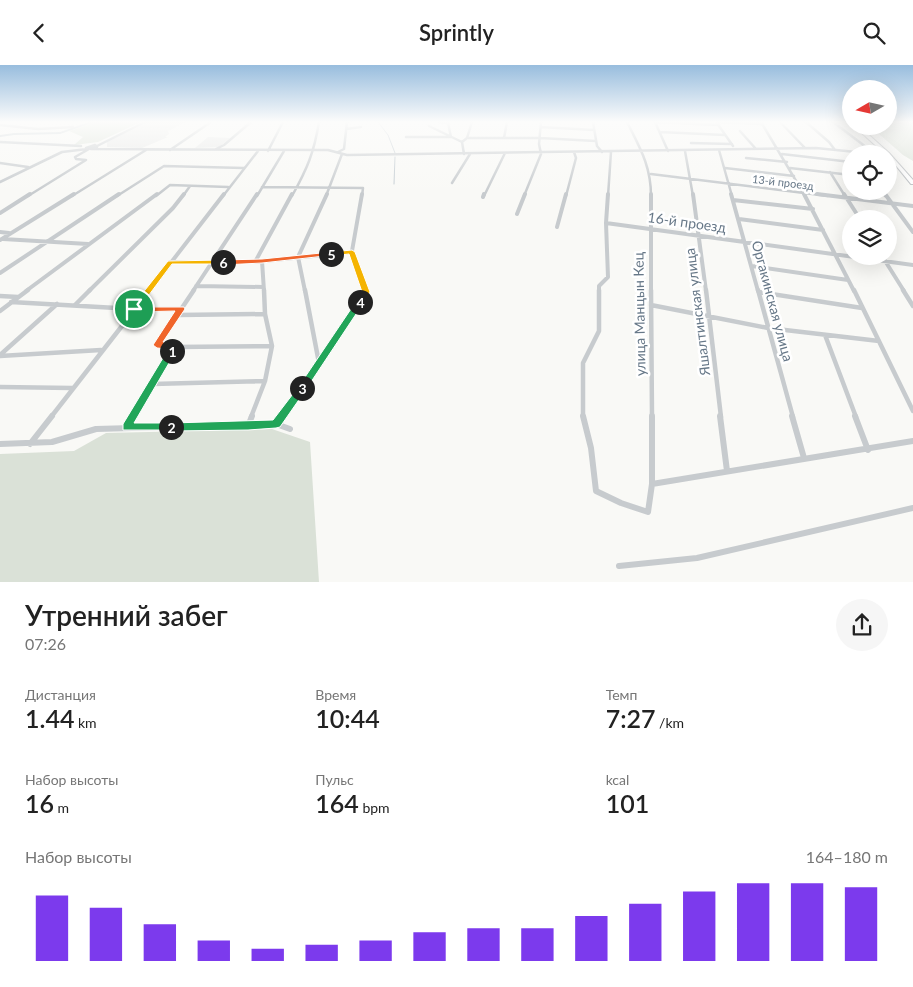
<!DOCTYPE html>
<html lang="ru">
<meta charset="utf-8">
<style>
:root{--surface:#fff;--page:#f6f6f6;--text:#222;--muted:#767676;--accent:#7c3aed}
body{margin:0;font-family:Lato,sans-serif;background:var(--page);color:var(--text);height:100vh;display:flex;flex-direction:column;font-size:19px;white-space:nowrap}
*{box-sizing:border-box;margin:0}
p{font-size:16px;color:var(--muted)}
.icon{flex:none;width:28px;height:28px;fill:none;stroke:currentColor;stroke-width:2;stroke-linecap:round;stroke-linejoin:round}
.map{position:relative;height:517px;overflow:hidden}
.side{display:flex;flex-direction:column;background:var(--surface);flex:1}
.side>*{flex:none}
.needle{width:32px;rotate:261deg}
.tools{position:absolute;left:842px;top:15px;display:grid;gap:10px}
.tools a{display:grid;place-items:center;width:55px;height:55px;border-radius:50%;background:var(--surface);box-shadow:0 5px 20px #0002;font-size:25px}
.pin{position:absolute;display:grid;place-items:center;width:42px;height:42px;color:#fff;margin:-21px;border:2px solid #fff;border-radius:50%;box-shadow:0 1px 5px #0007}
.km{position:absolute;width:25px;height:25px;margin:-12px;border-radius:50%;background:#222;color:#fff;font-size:14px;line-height:25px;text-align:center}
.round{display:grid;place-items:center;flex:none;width:52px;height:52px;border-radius:26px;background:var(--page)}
.headline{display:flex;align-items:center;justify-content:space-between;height:85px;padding:0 25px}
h1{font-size:28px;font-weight:600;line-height:38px}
.metrics{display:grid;grid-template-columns:repeat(3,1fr);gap:8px;height:85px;padding:5px 25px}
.metrics div{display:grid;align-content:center}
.metrics b{font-size:25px;font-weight:600}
.metrics small{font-size:14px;font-weight:400}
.metrics p{font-size:14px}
.chart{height:140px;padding:10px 25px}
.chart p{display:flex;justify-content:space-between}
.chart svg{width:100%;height:90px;margin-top:5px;stroke:var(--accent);stroke-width:6}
header{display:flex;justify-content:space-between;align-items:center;height:65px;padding:0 25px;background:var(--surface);font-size:22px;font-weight:600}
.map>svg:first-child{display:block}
</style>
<header><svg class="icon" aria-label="back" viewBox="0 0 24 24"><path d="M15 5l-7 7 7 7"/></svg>Sprintly<svg class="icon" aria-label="search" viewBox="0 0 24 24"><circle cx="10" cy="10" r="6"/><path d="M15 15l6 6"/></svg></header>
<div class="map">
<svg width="913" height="517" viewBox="0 0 913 517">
<rect width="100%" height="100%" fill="#f9f9f6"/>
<!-- built -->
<path fill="#e7e8e7" d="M 148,57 L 186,57 L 168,66 L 169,69 L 165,72 L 168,72 L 142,83 L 107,82 L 107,77 Z
M 208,72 L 230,73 L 219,82 L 195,83 Z"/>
<!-- green -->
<path fill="#dae1d7" d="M 96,57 L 141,57 L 98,77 L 74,80 L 83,72 L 69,66 Z
M 889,57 L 913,57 L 913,96 L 903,90 L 870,61 L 889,61 Z
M 272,364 L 310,377 L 319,517 L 0,517 L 0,389 L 74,386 L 106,368 Z"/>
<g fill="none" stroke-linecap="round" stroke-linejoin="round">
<!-- stream -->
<path stroke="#c1cad0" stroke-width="1" d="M 378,57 L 388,70 L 395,88
M 394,119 L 395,92"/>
<!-- river -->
<path fill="#c1cad0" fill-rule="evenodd" d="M 89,57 L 95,57 L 60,69 L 14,70 L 0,72 L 0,70 L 14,68 L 60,67 Z"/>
<defs>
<path id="highway" d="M 854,61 L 859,61 L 889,88 L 913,115 L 913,119 L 911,119 L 889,92 L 889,89 L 885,89 Z"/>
</defs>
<!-- highway casing -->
<use href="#highway" stroke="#b9bdc0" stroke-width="2"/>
<!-- minor-far3 -->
<path stroke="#c7cbce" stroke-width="2.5" d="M 439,57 L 448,58
M 593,57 L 597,81 L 602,87
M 627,57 C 640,83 651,101 651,131
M 655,57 L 718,60
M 655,57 L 668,86
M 716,57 L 762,59
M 761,57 L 805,131
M 780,57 L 805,83
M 806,57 L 829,77 L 835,85
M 833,57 L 870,85
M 717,58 L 733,81
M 0,60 L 38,64 L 73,62
M 429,61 L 462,77
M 541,62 L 594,65
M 346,64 L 361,62
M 740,66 L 756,84
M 660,67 L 725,70
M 406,72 L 451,72 L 448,58
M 467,73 L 540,73 L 596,76
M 504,73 L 507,57
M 0,77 L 81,81
M 691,78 L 732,79
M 95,80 L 97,82 L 86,83 Z
M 97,81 L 145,57
M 91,84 L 328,85 L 347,90 L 816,83 L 866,88 L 870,85 L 883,89
M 216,84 L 224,80 L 251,57
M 170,85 L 211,57
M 719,85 L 732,131
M 268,86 L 283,57
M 685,86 L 693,131
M 338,87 L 344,84 L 347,57
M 464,89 L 462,77 L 467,73 L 472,57
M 782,89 L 851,97
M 746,93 L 787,97
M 0,98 L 28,102
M 725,103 L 794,111
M 790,103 L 851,110
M 830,107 L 845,131
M 651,109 L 828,131
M 0,117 L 62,87 L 87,84
M 452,118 L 470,89
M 262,122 L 363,123 L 362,131
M 882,126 L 885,131
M 28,131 L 86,95 L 76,94 L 75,92 L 89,84
M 72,131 L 146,85
M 117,131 L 164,101 L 244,103
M 156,131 L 170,120 L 228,122
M 183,131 L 190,121
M 223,131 L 258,86
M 257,131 L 284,86
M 292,131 C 307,104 314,88 319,57
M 326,131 L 342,89
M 484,131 L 505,88
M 524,131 L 541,89 L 539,79 L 541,57
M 566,131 L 576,93 L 574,87
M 608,131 L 611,87"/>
<!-- minor-far2 -->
<path stroke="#c7cbce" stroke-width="4" d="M 362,129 L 352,186 L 366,226
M 651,129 L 651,226
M 693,129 L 706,226
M 731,129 L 758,226
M 804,129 L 854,226
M 817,129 L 913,141
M 844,129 L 860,154
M 885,129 L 913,167
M 483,132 L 484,129
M 733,135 L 813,144
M 0,148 L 30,129
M 517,149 L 525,129
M 739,154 L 823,165
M 606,158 L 913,200
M 557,162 L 566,129
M 0,167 L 9,168
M 3,174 L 88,179
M 0,175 L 74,129
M 882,191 L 904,226
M 262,196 L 264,226
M 170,197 L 255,197 L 352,187
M 255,197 L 292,129
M 752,201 L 848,215
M 0,208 L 119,129
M 196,221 L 263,222
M 26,226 L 157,129
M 89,226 L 173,143 L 184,129
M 149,226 L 224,129
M 193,226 L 257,129
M 305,226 L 298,192 L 327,129
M 599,226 L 599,221 L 608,212 L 606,158 L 608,129"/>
<!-- minor-far1 -->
<path stroke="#c7cbce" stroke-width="4.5" d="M 305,225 L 319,298
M 651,225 L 652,352
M 706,225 L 721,352
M 758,225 L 793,352
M 854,225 L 913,346
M 903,225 L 913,241
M 759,227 L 862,243
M 0,231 L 18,232
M 11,237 L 134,244 L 181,244
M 75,240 L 90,225
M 651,240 L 768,263 L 879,276
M 0,246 L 28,225
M 178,250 L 265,249
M 825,270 L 856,352
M 174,282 L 272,281
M 0,290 L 57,239
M 0,291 L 101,285
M 153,319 L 265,316
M 0,322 L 72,323
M 51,352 L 150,225
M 132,352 L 174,282 L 157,280 L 194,225
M 251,352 L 265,316 L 272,281 L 265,249 L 264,225
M 281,352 L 366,227 L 365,225
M 583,352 L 583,298 L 599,266 L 599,225"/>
<!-- minor -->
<path stroke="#c7cbce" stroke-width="6" d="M 583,351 L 591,383 L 596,426 L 621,438 L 648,447 L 652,419 L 652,351
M 720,351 L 727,406
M 792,351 L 804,393
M 855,351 L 868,385
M 276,359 L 281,351
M 248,361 L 252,351
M 126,362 L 133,351
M 0,379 L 52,377 L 96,364 L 276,359 L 290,364
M 30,379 L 52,351
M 652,419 L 913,376
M 619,501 L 697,493 L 913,443"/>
<!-- highway -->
<use href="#highway" fill="#fff" fill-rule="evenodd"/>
</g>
<!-- sky -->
<linearGradient id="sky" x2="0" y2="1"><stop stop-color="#98bdde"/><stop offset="0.44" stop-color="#fcfcfb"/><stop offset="1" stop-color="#fcfcfb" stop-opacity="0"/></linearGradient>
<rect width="913" height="129" fill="url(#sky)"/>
<!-- split-1 -->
<path fill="#f0652b" stroke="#fff" d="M 131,242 L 184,242 L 185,244 L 163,277 L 177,280 L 178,282 L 175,288 L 169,288 L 168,284 L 157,283 L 153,280 L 175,246 L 134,247 L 131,246 Z"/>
<!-- split-2 -->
<path fill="#22a559" stroke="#fff" d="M 169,283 L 175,283 L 176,286 L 134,358 L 171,358 L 174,359 L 174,365 L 123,365 L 123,359 Z"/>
<!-- split-3 -->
<path fill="#22a559" stroke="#fff" d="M 302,320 L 305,321 L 305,326 L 280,362 L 276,363 L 248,365 L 171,366 L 166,362 L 171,358 L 273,355 L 299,321 Z"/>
<!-- split-4 -->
<path fill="#22a559" stroke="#fff" d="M 357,235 L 364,237 L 305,326 L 299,326 L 299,321 Z"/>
<!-- split-5 -->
<path fill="#f5b400" stroke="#fff" d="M 352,185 L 355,187 L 370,227 L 363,239 L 360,239 L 356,237 L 362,227 L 349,189 L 331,191 L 328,189 L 331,187 Z"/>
<!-- split-6 -->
<path fill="#f0652b" stroke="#fff" d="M 331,187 L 335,189 L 334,190 L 262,198 L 223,200 L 219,197 L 223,195 L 262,194 Z"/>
<!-- split-7 -->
<path fill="#f5b400" stroke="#fff" d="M 223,195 L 225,196 L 225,199 L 172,199 L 137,246 L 130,244 L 168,196 Z"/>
<g text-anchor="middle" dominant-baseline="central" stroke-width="5" stroke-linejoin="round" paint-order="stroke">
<!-- far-street labels -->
<g font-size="11" fill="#677888" stroke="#fff">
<text transform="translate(783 117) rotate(7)">13-й проезд</text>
</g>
<!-- street labels -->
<g font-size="14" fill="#677888" stroke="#fff">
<text transform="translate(687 157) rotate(8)">16-й проезд</text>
<text transform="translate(773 236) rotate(75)">Оргакинская улица</text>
<text transform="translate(697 247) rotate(-97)">Яшалтинская улица</text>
<text transform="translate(639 249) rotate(-91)">улица Манцын Кец</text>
</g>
</g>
</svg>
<div class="tools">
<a><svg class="needle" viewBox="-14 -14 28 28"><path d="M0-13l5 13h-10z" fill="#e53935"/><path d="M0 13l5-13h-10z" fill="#767676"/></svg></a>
<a><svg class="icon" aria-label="locate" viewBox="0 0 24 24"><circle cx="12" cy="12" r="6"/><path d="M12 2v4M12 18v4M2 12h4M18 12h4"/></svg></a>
<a><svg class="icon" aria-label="layers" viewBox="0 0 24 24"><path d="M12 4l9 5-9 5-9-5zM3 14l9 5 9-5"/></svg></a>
</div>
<div class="pin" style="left:134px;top:244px;background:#1e9e55"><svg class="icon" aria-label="arrive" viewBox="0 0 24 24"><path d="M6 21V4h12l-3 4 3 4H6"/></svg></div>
<b class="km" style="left:172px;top:286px">1</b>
<b class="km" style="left:171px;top:362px">2</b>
<b class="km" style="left:302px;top:323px">3</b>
<b class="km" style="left:360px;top:237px">4</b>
<b class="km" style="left:331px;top:189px">5</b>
<b class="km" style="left:223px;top:197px">6</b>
</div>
<section class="side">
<div class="headline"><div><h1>Утренний забег</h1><p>07:26</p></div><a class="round"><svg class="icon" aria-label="share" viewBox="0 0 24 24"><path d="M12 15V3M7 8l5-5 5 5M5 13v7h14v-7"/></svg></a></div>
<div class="metrics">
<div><p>Дистанция</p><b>1.44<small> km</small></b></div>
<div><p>Время</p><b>10:44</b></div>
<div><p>Темп</p><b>7:27<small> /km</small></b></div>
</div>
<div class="metrics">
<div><p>Набор высоты</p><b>16<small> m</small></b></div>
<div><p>Пульс</p><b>164<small> bpm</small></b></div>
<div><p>kcal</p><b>101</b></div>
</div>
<div class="chart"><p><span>Набор высоты</span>164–180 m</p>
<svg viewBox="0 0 160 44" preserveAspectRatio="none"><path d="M5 44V12M15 44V18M25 44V26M35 44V34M45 44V38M55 44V36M65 44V34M75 44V30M85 44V28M95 44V28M105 44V22M115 44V16M125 44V10M135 44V6M145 44V6M155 44V8"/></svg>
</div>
</section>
